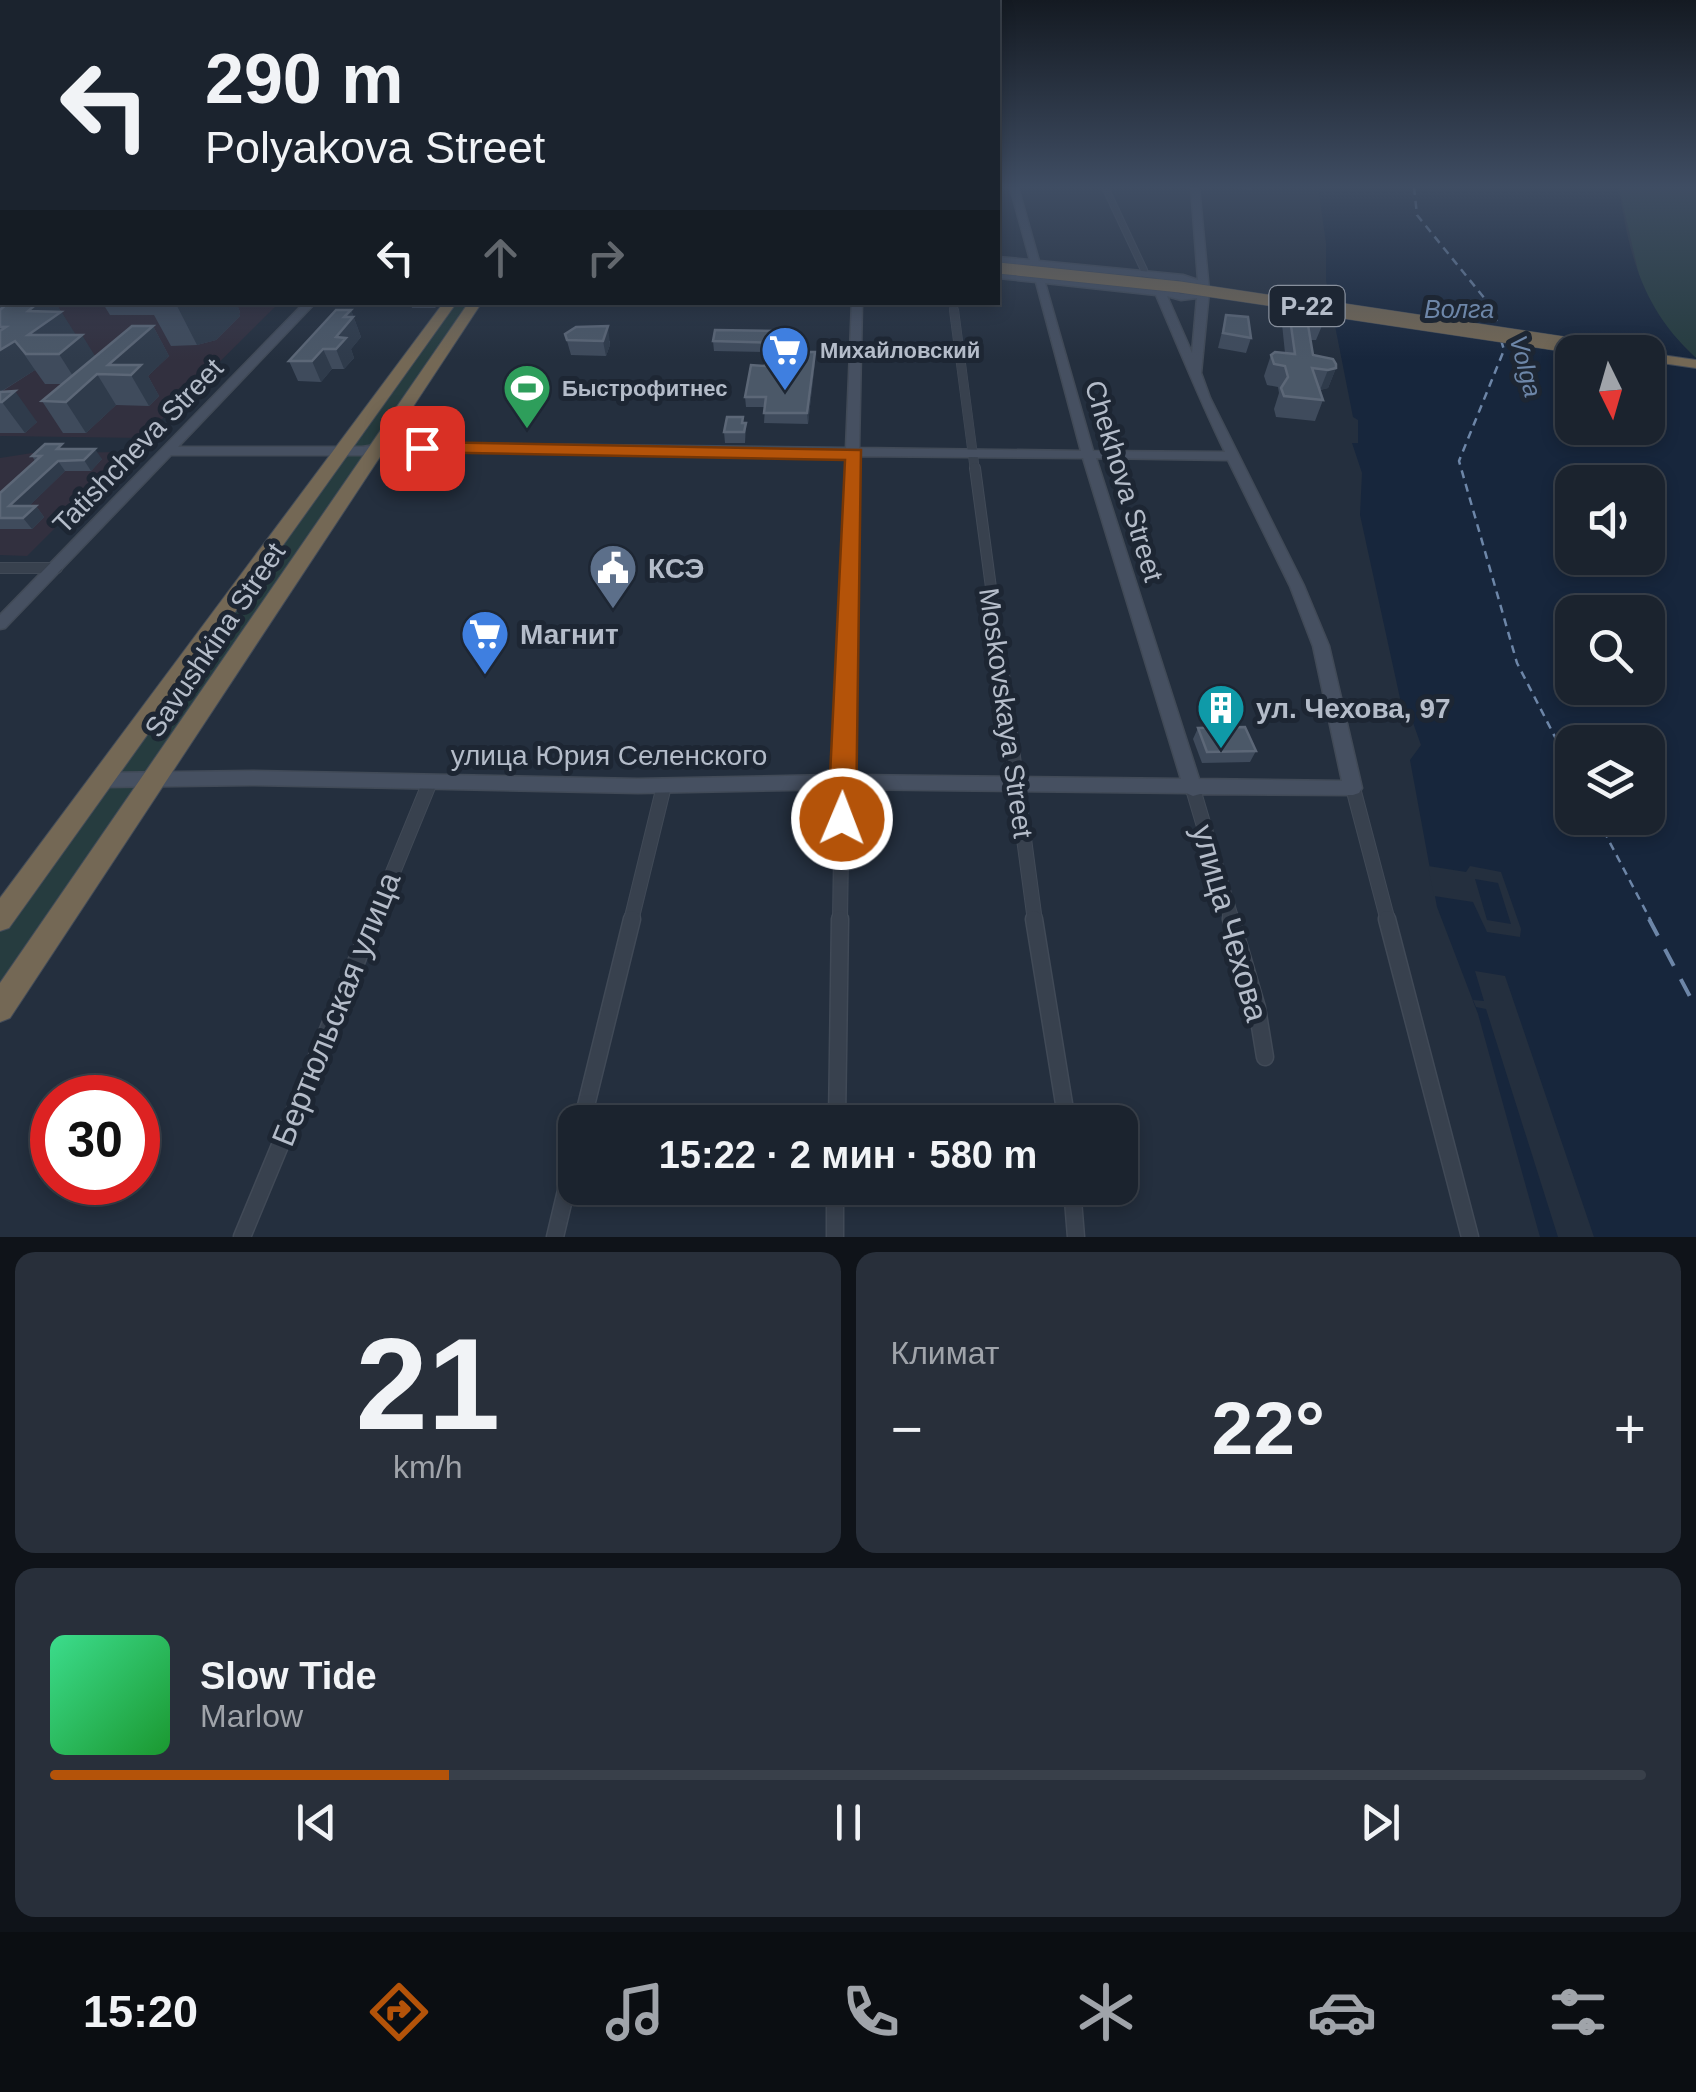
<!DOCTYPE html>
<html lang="ru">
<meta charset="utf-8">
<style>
:root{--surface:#1b232e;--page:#282f3a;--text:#f1f3f6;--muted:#a0a4aa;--line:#39404a;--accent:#b45309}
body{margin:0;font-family:Arial,sans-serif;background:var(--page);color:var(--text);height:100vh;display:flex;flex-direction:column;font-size:38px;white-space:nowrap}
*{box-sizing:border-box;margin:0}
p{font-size:32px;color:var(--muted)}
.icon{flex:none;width:55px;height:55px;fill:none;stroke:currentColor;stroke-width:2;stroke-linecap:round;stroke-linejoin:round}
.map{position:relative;height:1237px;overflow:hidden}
.sheet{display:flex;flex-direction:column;gap:15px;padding:15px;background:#0f1319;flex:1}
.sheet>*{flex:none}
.top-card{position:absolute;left:0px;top:0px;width:1000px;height:305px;box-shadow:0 5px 15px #0003,0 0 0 2px var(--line);background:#1b232e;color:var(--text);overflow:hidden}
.needle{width:65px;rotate:175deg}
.tools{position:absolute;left:1555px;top:335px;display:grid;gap:20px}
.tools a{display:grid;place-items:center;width:110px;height:110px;border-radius:20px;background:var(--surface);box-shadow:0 5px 15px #0003,0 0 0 2px var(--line);font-size:50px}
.speed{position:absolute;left:30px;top:1075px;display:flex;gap:20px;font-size:50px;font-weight:700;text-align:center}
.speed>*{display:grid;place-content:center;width:130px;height:130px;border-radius:50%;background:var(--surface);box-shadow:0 5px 15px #0003,0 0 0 2px var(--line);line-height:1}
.speed .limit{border:15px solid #d22;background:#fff;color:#111}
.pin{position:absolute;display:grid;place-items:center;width:85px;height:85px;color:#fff;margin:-42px;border-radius:20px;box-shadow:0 5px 15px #0006}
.me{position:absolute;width:110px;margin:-55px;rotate:1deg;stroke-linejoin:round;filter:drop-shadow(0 0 8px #0008)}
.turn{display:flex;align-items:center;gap:35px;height:210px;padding:0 40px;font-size:45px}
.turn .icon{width:130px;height:130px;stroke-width:2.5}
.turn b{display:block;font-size:70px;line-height:85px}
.lanes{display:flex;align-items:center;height:95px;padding:0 40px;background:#0003;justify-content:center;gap:50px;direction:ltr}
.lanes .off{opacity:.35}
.big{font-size:75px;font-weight:700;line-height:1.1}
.sheet .tile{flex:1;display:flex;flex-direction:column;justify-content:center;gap:15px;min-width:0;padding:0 35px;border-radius:20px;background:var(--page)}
.sheet .dial{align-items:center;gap:0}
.dial b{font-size:130px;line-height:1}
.song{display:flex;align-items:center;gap:30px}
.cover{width:120px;height:120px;border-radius:15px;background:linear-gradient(135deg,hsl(150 70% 55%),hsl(130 70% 35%))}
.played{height:10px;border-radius:5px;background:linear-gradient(90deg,var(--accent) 25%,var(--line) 25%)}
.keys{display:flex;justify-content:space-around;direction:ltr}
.heat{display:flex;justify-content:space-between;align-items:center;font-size:55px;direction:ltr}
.sheet .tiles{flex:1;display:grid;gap:15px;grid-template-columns:1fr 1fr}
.tile:last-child{grid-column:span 2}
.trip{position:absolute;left:558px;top:1105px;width:580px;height:100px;border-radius:20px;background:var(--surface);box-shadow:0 5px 15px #0003,0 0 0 2px var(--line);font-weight:700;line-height:100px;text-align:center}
.menu{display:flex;height:160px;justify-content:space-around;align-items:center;background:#0b0e12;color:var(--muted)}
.menu .icon{width:70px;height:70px}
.menu .selected{color:var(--accent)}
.menu b{font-size:45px;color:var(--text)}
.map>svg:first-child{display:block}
.medical{fill:#32303f}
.green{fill:#263c3f}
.water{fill:#17263c;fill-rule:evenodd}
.pier{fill:#242f3e;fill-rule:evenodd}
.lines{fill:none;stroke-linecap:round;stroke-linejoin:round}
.ferry-far1{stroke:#6d86a8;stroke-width:2.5;stroke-dasharray:8 6;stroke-linecap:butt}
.ferry{stroke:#6d86a8;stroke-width:4;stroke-dasharray:19 15;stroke-linecap:butt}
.street-far4-casing{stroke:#414a57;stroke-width:8}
.street-far3-casing{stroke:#414a57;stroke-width:10}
.street-far2-casing{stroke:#414a57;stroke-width:12}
.street-far1-casing{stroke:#414a57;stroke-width:16}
.street-casing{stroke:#414a57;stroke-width:19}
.secondary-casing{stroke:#414a57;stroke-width:3}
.primary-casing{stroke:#414a57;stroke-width:2}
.highway-casing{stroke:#434c59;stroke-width:2}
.street-far4{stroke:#38414e;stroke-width:6}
.street-far3{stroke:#38414e;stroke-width:9}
.street-far2{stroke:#38414e;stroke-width:10}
.street-far1{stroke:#38414e;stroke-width:14}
.street{stroke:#38414e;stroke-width:16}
.secondary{fill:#465061;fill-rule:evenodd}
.primary{fill:#56606e;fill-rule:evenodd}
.highway{fill:#746855;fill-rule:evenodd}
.highway-bridge-far1-casing{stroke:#434c59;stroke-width:12;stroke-linecap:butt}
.highway-bridge-casing{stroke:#434c59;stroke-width:16;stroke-linecap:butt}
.highway-bridge-far1{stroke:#746855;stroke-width:11}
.highway-bridge{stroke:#746855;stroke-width:15}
.wall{fill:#3f4b5c}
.shaded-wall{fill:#2f3b4b}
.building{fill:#4b5868;stroke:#5c6777;stroke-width:2.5}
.route{fill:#b45309;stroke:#753606;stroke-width:2.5}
.labels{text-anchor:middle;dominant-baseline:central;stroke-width:10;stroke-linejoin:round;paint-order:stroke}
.far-poi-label{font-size:22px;font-weight:bold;fill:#b4bcc9;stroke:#1d2633;text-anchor:start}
.shield{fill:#1d2633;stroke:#878f9c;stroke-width:2.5}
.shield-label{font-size:25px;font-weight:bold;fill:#b4bcc9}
.far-water-label{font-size:25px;font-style:italic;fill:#6d86a8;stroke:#1d2633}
.street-label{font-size:28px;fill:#b4bcc9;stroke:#1d2633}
.poi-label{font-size:28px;font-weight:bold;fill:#b4bcc9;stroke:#1d2633;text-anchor:start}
.near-street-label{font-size:32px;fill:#b4bcc9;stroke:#1d2633}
</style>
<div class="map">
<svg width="1696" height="1237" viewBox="0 0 1696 1237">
<rect width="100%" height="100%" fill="#242f3e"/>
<path class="medical" d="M0,259l2,43 277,1 -136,135 -143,-2z
M131,452l-104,104 -27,-1v-97l32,-5z"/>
<path class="green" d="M1609,187h87v171l-27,-27 -20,-27 -8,-20 -20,-88z
M451,303h25l-476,705v-89z"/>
<path class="water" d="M1318,187h301c10,70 24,122 77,171v879h-156l-62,-223 -41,-107 -27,-147 11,-15 -9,-25 -9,-8 -43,-197 2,-42 -10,-30h6v-23l-5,-3 -27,-137v-37zM1572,352h76v76h-76zM1572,482h76v76h-76zM1572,612h76v76h-76zM1572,742h76v76h-76z"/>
<path class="pier" d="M1428,866l38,6 4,-6 31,6 20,57 -1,8 -33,-5 -14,-30 -39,-6zM1475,879l23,4 13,41 -24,-4z
M1475,971l30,5 89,261h-36l-72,-228 -10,-2 -3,-7 11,1z"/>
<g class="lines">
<path class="ferry-far1" d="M1414,187l3,28 77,95 4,17
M1501,340l3,10 -45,111 58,202 55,107
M1597,818l54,103"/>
<path class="ferry" d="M1649,919l47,89"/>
<g class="street-far4-casing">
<path id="street-far4" d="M1105,187l39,83 1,16
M953,302l1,11"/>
</g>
<g class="street-far3-casing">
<path id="street-far3" d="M954,310l21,161"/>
</g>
<g class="street-far2-casing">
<path id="street-far2" d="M975,468l27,202
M0,568h57"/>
</g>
<g class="street-far1-casing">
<path id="street-far1" d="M1001,667l34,254
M1353,788l35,133
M1193,789l39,132
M373,921l57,-139
M631,921l33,-135
M840,921l2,-139"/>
</g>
<g class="street-casing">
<path id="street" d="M1034,919l33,203
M1231,919l26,89 8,49
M1387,919l83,318
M582,1122l50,-203
M837,1122l3,-203
M835,1188v49
M1072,1188l4,49
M242,1237l132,-318
M555,1237l20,-84"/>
</g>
<g class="secondary-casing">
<path id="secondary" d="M1010,187h8l21,74 144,14 15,5 -7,-93h8l10,104 -8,82 9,25 94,188 25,60 33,142 -3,5 -6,2 -153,-1 -7,2 -7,-3 -344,-4 -204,4 -386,-8 -148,2 -6,-2 -3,-5 3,-5 6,-2 148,-2 386,8 195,-4 13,-319 -458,-5 -26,4h-191l-166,173 -5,1v-14l305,-313h11l-138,145h184l26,-4 458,5 6,-146h10l-3,146 222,3 -45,-169 -38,-4v-6l36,4 -3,-10 -33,-3v-6l32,3zM1041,267l115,11 -4,8 2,3 -110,-12zM1177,280l13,3 8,8 -17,3 -19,-9 2,-3zM1045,283l111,12c23,53 44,106 69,157l-132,-1zM1167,296l14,4 16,-2 -5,55zM858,456l225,2 98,321 -330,-4zM1096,458l132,2 62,126 23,60 29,135 -143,-2z"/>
</g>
<g class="primary-casing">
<path id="primary" d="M0,241h2v6h-2z"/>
</g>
<g class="highway-casing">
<path id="highway" d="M444,302h13l-448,626 -9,3v-33z
M469,302h13l-472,716 -10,4v-39z
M1648,353l48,7v8l-48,-7z"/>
</g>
<use href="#street-far4" class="street-far4"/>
<use href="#street-far3" class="street-far3"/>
<use href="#street-far2" class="street-far2"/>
<use href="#street-far1" class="street-far1"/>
<use href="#street" class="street"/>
<use href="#secondary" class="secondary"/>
<use href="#primary" class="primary"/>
<use href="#highway" class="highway"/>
<g class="highway-bridge-far1-casing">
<path id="highway-bridge-far1" d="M998,268l182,19 174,26"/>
</g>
<g class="highway-bridge-casing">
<path id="highway-bridge" d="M1337,310l279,42"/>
</g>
<use href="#highway-bridge-far1" class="highway-bridge-far1"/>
<use href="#highway-bridge" class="highway-bridge"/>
</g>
<path class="wall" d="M1237,187h15l-1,3 -15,-2z
M0,291l2,11h53l20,33 20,21 58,-30 16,30 -21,20 11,20 -10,10 -33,-1 -30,28h-23l-21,-32 21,-17h-18l-10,-14 -34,22 36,30 -12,11h-25z
M102,302h134l4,10 -1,2 1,2 -24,24 -19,5 -26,1 -17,-31h-44z
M410,302h32l-7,6h-23z
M1288,304l36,17 -8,19h-5l2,15 23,13 -8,20 -8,2 3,10 -8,21 -39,-4 -2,-8 5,-16 -1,-6 -11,-2 -3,-9 7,-21 14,-2 -3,-29z
M351,310l10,27 -10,12 3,9 -10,11h-12l-11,13 -23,-1 -9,-20z
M1226,315l25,23 -5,15 -28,-5z
M777,331l-1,21 39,10 -7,62 -44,-1 1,-16h-19l-1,-10 20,-31 3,-14 -54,-1 -1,-10z
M565,334l45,7v4l-4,11 -35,-1z
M743,417v6h3l-1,20h-20l-1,-11z
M65,449l37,10 -11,12h-26l-36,35h7l8,11 -12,12h-32v-36l35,-32 -3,-5z
M1198,728l58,23 -6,11 -48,1 -9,-24z"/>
<path class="shaded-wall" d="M0,187h2v14l-2,2z
M39,302h16l23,36 4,-3 18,29 -22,20 -19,-30 -31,-19v-24z
M175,302h61l4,10 -1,2 1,2 -24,24 -19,5z
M351,310l10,27 -10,12 3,9 -10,11 -8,-20v-12l8,-20z
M153,326l16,30 -21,20 11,20 -10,10 -18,-31 -23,-10z
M608,326l2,19 -4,11 -3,-15z
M15,341l20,29 -35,22v-42z
M323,349l9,20 -11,13 -9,-21z
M815,352v10l-7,62 -1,-11z
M1336,368l-8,20 -8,2 8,-20z
M97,374l19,31 -30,28 -20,-31z
M15,391l22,31 -12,11 -23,-31z
M95,449l7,10 -11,12 -7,-11z
M58,461l7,10 -47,46 -9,-11z
M36,506l8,11 -12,12 -9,-11z"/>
<path class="building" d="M9,302h30l-11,9 33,1 -33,23h54l-23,19h-33l-11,-13 -15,9v-19l6,-4h-6v-17z
M1288,304l33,4 3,13 -17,-2 6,36 20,4 3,5v4l-8,2 -16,-2 11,32 -39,-4 -3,-8 7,-11 -3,-11 -11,-2 -3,-9 4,-3 20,2z
M336,310h15l-7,7h9l-17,20 10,1 -10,11h-13l-11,12h-23z
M1226,315l22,2 3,21 -28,-5z
M132,326h21l-45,39h33l-10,10 -34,-1 -31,28 -24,-1z
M608,326l-5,15 -36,-1 -2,-6 11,-7z
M715,330l62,1 -1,12 -63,-2z
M768,352h47l-8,61h-43l2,-16h-21l6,-32 14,1z
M15,391l-13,11h-2v-10z
M727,417h16l-1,6h4l-2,9h-20z
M45,444h17l-5,5h38l-11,11 -26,1 -49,45h27l-13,12h-23v-25l41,-37h-9z
M1245,727l11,24 -49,1 -9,-24z"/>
<linearGradient id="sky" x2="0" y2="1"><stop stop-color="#141a22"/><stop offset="0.52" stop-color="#3f4d63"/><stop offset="1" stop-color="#3f4d63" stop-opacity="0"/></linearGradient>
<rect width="1696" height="360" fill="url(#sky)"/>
<path class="route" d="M422,442l439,8 -5,369 -4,8 -10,4 -10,-4 -4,-8 17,-359 -430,-8v-8z"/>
<defs>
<g id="supermarket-pin" transform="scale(2.5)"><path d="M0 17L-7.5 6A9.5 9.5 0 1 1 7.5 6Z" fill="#3f7fe0" stroke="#1d2633"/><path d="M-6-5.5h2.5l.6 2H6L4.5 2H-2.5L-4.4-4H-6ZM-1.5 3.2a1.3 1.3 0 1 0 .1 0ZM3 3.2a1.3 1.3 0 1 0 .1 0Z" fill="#fff"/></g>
<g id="stadium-pin" transform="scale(2.5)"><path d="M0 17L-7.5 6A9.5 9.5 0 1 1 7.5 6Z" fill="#2e9e5b" stroke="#1d2633"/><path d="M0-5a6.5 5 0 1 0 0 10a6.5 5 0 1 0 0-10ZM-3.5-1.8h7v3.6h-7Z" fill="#fff"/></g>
<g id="civic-pin" transform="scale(2.5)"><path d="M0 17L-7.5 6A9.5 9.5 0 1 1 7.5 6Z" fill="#5c6f8a" stroke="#1d2633"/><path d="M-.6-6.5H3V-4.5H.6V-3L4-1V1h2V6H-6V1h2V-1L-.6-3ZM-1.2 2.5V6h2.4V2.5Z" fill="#fff"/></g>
<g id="building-pin" transform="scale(2.5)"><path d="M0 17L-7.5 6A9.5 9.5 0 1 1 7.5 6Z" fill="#0f9aa8" stroke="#1d2633"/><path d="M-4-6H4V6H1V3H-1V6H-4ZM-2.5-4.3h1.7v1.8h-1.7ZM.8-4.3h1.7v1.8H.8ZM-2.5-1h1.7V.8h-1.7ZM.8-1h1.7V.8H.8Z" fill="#fff"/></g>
</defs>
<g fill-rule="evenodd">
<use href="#supermarket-pin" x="785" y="350"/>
<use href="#stadium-pin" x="527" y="388"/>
<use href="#civic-pin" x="613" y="568"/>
<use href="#supermarket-pin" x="485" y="634"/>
<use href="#building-pin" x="1221" y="708"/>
</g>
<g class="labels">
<g class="far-poi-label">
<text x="820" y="350">Михайловский</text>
<text x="562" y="388">Быстрофитнес</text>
</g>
<rect class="shield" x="1269.5" y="286" width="75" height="40" rx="8"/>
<g class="shield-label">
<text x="1307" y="306">Р-22</text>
</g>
<g class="far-water-label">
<text x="1459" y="309">Волга</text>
<text transform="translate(1526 366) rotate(75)">Volga</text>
</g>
<g class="street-label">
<text transform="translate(138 446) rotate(-46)">Tatishcheva Street</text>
<text transform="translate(1124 481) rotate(73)">Chekhova Street</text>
<text transform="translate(215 640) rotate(-56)">Savushkina Street</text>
<text transform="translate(1006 713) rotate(82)">Moskovskaya Street</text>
<text x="609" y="755">улица Юрия Селенского</text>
</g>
<g class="poi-label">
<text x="648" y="568">КСЭ</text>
<text x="520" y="634">Магнит</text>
<text x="1256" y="708">ул. Чехова, 97</text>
</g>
<g class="near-street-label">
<text transform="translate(1230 923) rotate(74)">улица Чехова</text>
<text transform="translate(336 1009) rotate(-68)">Бертюльская улица</text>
</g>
</g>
</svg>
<div class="tools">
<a><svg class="needle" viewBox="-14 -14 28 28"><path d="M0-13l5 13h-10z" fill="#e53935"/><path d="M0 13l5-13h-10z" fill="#a0a4aa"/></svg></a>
<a><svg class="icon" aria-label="sound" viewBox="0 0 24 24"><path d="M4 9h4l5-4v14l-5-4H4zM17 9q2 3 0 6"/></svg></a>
<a><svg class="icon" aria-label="search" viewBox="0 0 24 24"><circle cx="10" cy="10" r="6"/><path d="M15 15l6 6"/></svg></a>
<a><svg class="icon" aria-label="layers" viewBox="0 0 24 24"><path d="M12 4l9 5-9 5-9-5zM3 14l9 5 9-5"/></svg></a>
</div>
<div class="speed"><div class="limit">30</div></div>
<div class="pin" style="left:422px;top:448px;background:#d93025"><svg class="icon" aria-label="arrive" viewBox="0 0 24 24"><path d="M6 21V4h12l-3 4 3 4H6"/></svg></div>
<svg class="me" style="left:842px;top:819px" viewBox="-20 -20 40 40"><circle r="17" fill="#b45309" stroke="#fff" stroke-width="3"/><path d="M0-11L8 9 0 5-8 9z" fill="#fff"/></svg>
<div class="trip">15:22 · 2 мин · 580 m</div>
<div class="top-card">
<div class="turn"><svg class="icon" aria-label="left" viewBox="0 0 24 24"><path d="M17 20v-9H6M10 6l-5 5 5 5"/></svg><div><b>290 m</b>Polyakova Street</div></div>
<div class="lanes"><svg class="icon" aria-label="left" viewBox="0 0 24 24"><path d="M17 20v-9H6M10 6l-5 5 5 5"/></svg><svg class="icon off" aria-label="ahead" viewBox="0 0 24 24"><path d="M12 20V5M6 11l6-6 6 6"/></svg><svg class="icon off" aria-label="right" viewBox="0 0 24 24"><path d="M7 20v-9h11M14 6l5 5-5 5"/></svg></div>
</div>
</div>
<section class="sheet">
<div class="tiles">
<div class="tile dial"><b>21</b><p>km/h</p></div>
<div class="tile"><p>Климат</p>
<div class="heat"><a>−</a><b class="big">22°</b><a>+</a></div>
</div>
<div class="tile">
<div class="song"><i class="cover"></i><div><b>Slow Tide</b><p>Marlow</p></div></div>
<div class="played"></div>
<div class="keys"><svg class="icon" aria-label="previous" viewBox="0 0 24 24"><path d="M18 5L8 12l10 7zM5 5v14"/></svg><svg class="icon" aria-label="pause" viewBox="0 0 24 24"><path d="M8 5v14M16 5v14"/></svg><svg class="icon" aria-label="next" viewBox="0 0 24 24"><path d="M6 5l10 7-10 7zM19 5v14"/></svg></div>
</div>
</div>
</section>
<nav class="menu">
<b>15:20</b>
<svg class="icon selected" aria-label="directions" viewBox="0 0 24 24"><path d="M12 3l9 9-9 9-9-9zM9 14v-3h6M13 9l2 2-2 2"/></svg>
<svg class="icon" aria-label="music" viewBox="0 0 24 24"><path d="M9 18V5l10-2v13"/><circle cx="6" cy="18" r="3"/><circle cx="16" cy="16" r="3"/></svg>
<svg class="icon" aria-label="phone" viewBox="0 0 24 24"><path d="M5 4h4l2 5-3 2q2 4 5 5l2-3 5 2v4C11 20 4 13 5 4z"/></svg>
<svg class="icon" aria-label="climate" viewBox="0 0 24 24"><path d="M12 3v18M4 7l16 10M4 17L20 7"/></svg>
<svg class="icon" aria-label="car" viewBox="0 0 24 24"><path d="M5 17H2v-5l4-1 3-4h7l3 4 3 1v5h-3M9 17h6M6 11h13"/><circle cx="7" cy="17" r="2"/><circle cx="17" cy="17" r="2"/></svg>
<svg class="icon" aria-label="filters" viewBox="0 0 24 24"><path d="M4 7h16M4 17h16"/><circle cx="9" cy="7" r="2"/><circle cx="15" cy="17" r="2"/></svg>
</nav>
